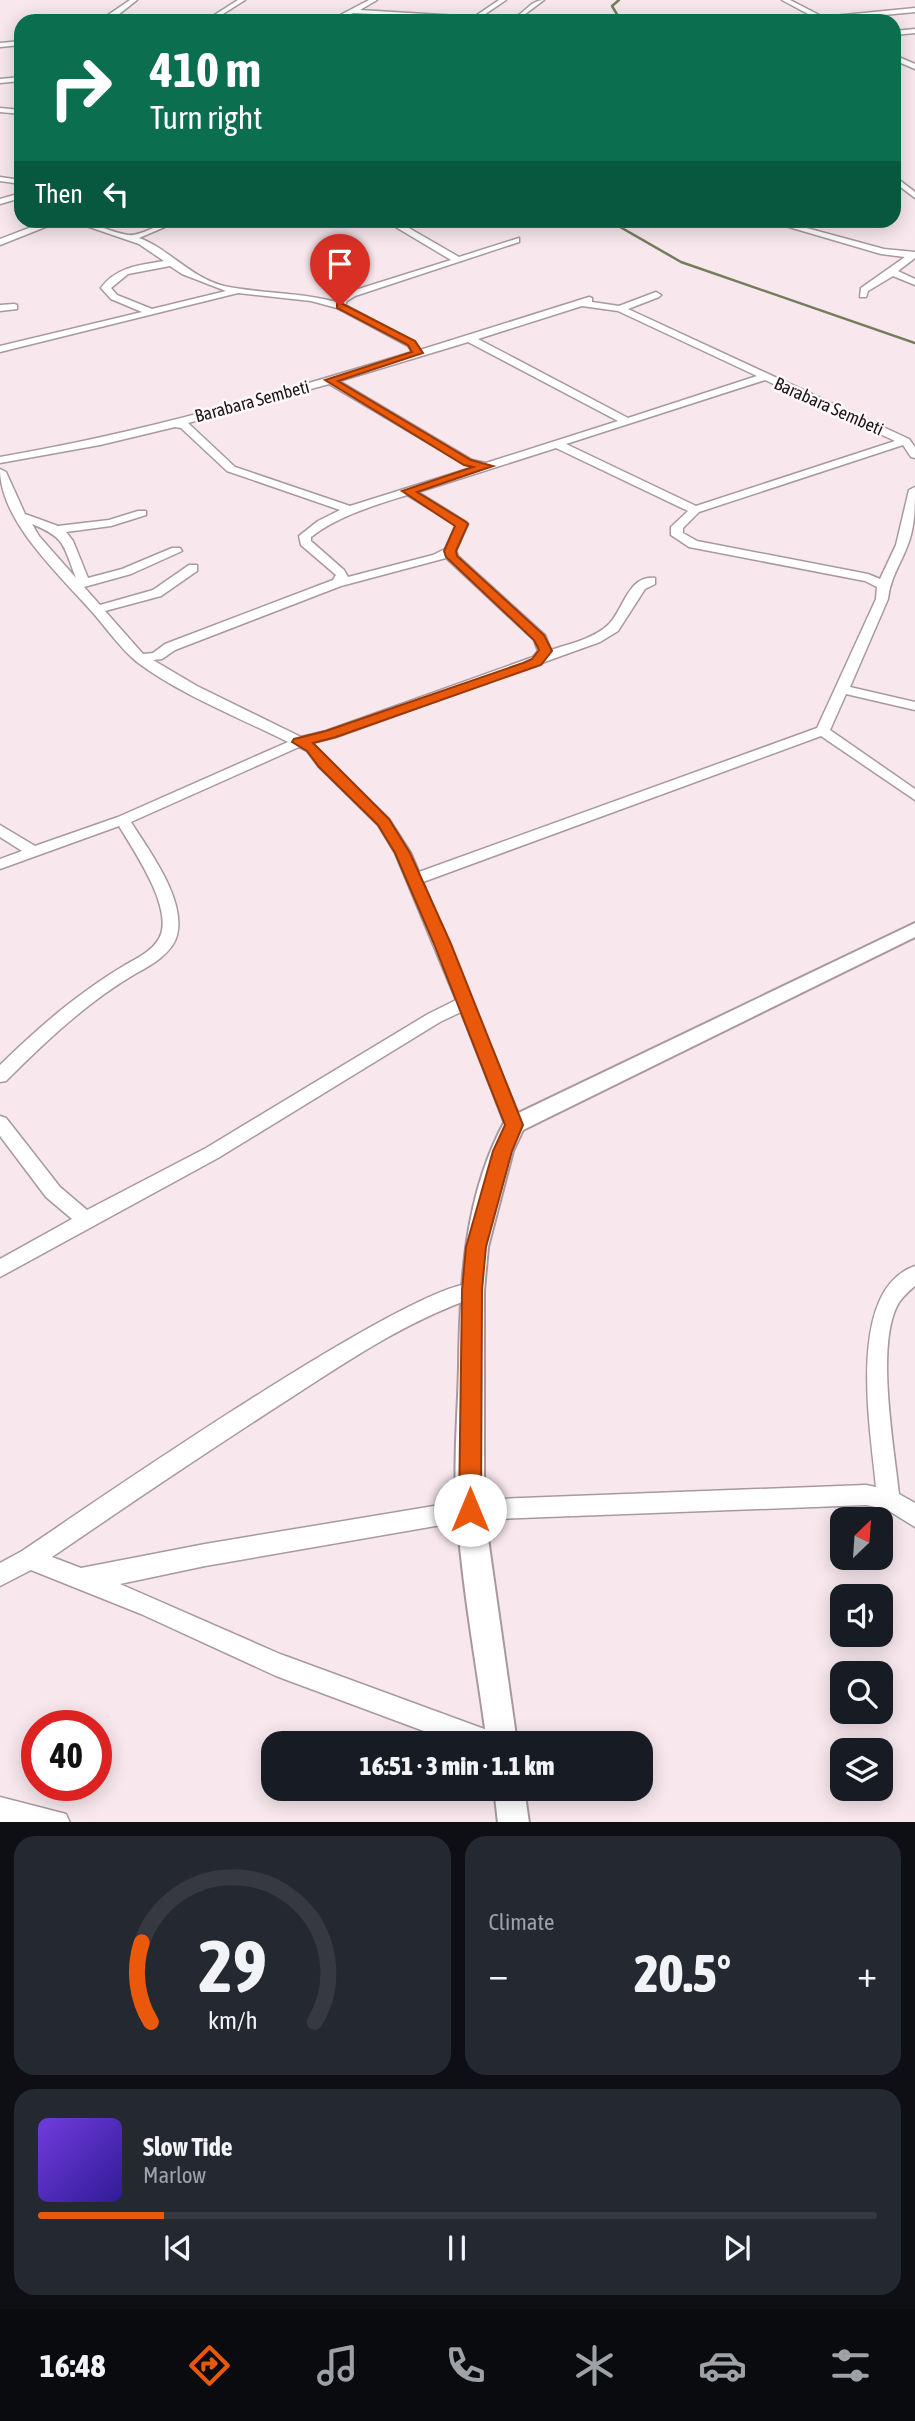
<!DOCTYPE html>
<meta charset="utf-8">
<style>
:root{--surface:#171b24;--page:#242831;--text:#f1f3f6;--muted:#9ea1a6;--line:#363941;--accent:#ea580c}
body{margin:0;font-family:"Asap Condensed",sans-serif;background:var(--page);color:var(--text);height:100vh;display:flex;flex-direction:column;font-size:26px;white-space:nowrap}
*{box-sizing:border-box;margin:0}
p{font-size:23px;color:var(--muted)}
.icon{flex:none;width:38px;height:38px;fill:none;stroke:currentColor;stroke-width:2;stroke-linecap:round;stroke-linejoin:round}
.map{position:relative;height:1822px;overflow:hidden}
.sheet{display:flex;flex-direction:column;gap:14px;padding:14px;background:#0d0f14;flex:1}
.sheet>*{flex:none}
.top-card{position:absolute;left:14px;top:14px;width:887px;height:214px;border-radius:21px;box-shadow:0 4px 18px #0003;background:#0b6e4f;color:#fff;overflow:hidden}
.needle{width:46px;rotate:25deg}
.buttons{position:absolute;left:830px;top:1507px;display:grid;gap:14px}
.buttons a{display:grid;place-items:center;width:63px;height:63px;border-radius:14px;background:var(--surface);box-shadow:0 4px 18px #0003;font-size:35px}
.speed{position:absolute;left:21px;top:1710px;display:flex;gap:14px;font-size:35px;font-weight:700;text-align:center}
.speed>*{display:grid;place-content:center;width:91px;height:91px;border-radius:50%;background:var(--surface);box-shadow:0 4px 18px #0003;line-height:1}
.speed .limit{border:10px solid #d22;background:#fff;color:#111}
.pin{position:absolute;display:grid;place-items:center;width:60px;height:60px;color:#fff;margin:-72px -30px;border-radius:50% 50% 50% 0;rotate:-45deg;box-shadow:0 0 7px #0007}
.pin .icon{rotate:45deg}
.me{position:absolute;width:77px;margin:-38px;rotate:0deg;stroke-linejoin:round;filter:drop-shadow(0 0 5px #0008)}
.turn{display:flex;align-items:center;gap:24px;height:147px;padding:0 21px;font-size:32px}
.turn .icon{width:91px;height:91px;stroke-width:2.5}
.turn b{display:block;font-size:49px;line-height:60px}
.then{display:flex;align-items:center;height:66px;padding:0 21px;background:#0003;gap:14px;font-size:26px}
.big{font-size:52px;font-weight:800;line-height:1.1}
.sheet .tile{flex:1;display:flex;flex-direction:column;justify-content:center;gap:10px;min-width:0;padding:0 24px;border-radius:21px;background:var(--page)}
.sheet .dial{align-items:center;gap:0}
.dial svg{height:182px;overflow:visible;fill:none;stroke:var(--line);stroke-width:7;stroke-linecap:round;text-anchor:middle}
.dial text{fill:var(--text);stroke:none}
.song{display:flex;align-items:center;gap:21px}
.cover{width:84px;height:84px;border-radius:10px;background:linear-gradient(135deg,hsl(260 70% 55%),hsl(250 70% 35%))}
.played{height:7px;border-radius:4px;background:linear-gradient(90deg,var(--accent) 15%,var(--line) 15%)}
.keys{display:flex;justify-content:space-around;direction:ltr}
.heat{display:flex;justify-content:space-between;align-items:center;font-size:38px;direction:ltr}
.sheet .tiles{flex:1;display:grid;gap:14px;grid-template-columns:1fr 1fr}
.tile:last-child{grid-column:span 2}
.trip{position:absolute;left:261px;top:1731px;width:392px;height:70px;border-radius:21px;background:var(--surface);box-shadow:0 4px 18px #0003;font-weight:800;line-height:70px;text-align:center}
.tab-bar{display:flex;height:112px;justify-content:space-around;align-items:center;background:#090b0e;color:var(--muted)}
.tab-bar .icon{width:49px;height:49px}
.tab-bar .selected{color:var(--accent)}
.tab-bar b{font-size:32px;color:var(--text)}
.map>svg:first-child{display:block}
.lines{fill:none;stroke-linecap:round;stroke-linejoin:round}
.stream{stroke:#727e58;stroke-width:2.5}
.minor-casing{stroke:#a8999e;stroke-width:3}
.tertiary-casing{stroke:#a8999e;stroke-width:4}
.minor{fill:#fff;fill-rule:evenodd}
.tertiary{fill:#fff;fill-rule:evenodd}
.route{fill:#ea580c;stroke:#983908;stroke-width:2}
.labels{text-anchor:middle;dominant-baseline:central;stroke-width:5;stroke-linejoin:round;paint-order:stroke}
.far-street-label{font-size:18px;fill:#1b1618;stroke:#fff8fa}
</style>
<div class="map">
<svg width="915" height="1823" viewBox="0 0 915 1823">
<rect width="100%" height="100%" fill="#f8e8ee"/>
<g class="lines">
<path class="stream" d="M619,0l-7,6 9,15
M608,220l73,42 234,81"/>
<g class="minor-casing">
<path id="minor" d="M130,0h7l-19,15 19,2 3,4 -26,-3 -11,3 5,-6z
M238,0h7l-33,21h-7z
M369,0h8l-17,10 114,7 25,-17h7l-25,17c10,1 25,5 34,0 11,-5 16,-17 29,-17l-28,21 -163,-8 -16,8h-8z
M782,0h8l33,17 92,-9v4l-94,9z
M915,29v4l-21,2v-4z
M21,41v4l-21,2v-4z
M894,55l21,9v5l-21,-9z
M21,77v4l-21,2v-4z
M0,108l21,2v4l-21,-2z
M894,176l21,16v6l-21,-16z
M0,177l21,3v4l-21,-3z
M21,193v5l-21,6v-5z
M50,220h13l-63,25v-6z
M69,220c22,0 39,12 59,15 14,2 35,-15 53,-15l-42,18c29,10 52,40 85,48 38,8 76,6 113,16l3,-5 9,-5 102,-32 -67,-40h11l64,37 60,-19v4l-164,54 -8,5 -2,4 70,37 5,8 169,-53 3,1v4l27,4 37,-14 5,3 -2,2 -31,12 281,130 6,8v11l-4,-1 -8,-12 -204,67 -16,16v5l14,8 171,33 12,5 16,-34 13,-55 6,-3c0,20 0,41 -8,60 -7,18 -17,32 -19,52l-38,88 65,15v8l-69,-16 -16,36 85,59v11l-94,-64 -398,146 100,243 -3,5 -6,2 -6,-2 -3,-5 -44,-113 -21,10 -222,136 -218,119v-18l72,-40 -26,-22 -46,-61v-20l6,2 54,69 27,23 119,-62 222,-134 28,-14 -61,-147 -17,-28 -59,-58 -12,-16 -8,-4 -168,75c18,29 55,77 46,113 -4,18 -27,31 -42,39 -49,29 -89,67 -129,107l-6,1v-17c39,-38 78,-72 125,-100 13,-7 31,-16 36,-31 10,-29 -27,-83 -42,-108l-119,43v-10l22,-8 -22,-14v-12l35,21 83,-29 170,-75c-50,-25 -107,-47 -151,-80 -16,-13 -30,-33 -43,-48 -33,-38 -94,-92 -94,-145l6,3 19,42 33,12 51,-6 29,-9h8v4l-35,11 -45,6 7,9 15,37 34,-9 50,-21h8l2,3 -51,23 -47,13 16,18 53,-15 36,-25h8v6l-36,25 -56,15 38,43 10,-1 12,-9 168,-64 3,-5 -35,-30 -2,-9 19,-15 22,-11 -113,-39 -46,-43 -6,-1 -75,18 -100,18v-6c141,-24 275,-63 412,-105l-4,-6 -71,-38 -26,-7 -73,-8 -238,59v-6l142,-34 -31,-13 -10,-11c15,-21 39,-23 63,-27l-25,-17zM170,266l12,8 44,17 -74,18 -35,-14 -6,-7 17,-14zM582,306l36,5 139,65 -129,42 -150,-79zM468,342l150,79 -132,42 -14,-3 -133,-79zM765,380l130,61 -199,65 -130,-62zM329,384l135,80 10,3 -124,39 -115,-39 -47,-44zM556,448l132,63 -17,16v8l18,12 176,34 12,6 -1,12 -59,129 -398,144 -8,-19 -22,-34 -77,-76 24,-6 264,-95 18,-11 27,-42 10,-5v-6c-27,-4 -32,34 -48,48 -15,13 -38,18 -56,24l-6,-15 -87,-79 -2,-5 12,-27 -2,-2 -48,-30zM407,495l49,30 -11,24 -12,6 -85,22 -4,-7 -33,-29v-4c29,-22 62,-31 96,-42zM32,524c34,14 31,21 44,54l-37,-42zM446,558l88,82 4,11 -5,6 -207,74 -25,6 -104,-51 -44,-26 9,-1 13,-9 166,-64z
M765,220h12l107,29 31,3v6l-17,13 17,8v6l-22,-9 -25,15 -2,6h-6l1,-9 44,-31 -24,-3z
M14,304l3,1v4l-17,2v-6z
M915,1266v20c-6,5 -14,12 -18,20 -21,42 -3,140 2,188l16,9v24l-29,-18 -20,-4 -396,15 -265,46 -85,18 160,70 218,80 3,9h-45l-180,-67 -135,-62 -110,-44 -31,16v-23l22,-12c60,-40 409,-283 457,-267l3,6 -3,6c-69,23 -127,62 -187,101 -81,52 -161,106 -240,160l29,11 124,-24 265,-44 396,-15 10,2c-5,-56 -31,-197 39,-221z
M0,1797l66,17 4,9h-70z"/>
</g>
<g class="tertiary-casing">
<path id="tertiary" d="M915,923v14l-392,193 -10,21 -25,96 -4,43v220l33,233h-30c-10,-76 -25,-155 -30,-232 -4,-47 1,-96 2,-144 1,-84 5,-172 47,-248z
M494,1788h30l5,35h-31z"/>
</g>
<use href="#minor" class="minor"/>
<use href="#tertiary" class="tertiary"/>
</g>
<path class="route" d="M337,304h6l72,37 8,12 -85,28 133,79 22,6 -76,26 49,30 2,2 -12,27 1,5 87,79 8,16 -11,14 -9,3 -196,69 -23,6 76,76 21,34 41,91 72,181 -11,26 -26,96 -4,43 -1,220 -3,7 -8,3 -8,-3 -3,-7 3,-220 4,-43 27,-96 12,-26 -71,-181 -39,-91 -17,-28 -59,-58 -12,-16 -15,-9 2,-3 32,-8 197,-68 9,-4 7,-9 -5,-10 -88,-83 -2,-6 11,-25 -53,-35 71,-24 -9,-2 -139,-85 87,-28 -4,-7 -71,-37z"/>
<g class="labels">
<g class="far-street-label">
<text transform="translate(252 401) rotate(-15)">Barabara Sembeti</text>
<text transform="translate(829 406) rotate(24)">Barabara Sembeti</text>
</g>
</g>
</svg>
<div class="buttons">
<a><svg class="needle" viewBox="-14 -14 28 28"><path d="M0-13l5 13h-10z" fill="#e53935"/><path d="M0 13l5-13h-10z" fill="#9ea1a6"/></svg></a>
<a><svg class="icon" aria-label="sound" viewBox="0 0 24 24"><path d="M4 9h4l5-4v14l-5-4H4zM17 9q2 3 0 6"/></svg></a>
<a><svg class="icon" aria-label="search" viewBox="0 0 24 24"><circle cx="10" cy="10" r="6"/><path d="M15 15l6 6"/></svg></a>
<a><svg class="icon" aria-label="layers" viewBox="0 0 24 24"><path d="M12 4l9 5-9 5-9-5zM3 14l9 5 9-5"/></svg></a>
</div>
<div class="speed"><div class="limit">40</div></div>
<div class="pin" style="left:340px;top:306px;background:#d93025"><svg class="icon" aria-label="arrive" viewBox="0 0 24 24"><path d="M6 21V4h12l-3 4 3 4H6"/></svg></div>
<svg class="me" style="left:470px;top:1510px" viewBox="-20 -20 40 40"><circle r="19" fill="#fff"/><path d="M0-13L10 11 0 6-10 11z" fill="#ea580c"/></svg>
<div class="trip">16:51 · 3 min · 1.1 km</div>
<div class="top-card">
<div class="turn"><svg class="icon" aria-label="right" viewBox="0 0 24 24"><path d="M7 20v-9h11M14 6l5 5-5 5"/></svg><div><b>410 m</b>Turn right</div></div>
<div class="then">Then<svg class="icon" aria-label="left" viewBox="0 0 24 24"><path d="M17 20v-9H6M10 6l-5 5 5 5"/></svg></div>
</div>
</div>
<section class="sheet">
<div class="tiles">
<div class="tile dial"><svg viewBox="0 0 100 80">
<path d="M14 69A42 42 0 1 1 86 69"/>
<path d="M14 69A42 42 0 0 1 10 34" stroke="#ea580c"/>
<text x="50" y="56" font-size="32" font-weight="700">29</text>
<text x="50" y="72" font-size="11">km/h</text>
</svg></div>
<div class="tile"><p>Climate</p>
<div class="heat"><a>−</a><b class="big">20.5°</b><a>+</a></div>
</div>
<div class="tile">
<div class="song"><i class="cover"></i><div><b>Slow Tide</b><p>Marlow</p></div></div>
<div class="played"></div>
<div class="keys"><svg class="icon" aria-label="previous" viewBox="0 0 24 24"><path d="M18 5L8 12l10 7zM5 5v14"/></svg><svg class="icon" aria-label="pause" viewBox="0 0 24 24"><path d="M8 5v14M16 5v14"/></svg><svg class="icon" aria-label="next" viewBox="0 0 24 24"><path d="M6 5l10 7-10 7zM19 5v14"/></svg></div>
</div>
</div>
</section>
<nav class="tab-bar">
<b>16:48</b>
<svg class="icon selected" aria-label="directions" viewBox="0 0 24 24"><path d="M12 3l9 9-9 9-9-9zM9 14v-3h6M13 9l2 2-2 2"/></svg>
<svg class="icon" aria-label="music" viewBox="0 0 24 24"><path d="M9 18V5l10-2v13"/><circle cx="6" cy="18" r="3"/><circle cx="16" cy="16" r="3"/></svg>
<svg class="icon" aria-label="phone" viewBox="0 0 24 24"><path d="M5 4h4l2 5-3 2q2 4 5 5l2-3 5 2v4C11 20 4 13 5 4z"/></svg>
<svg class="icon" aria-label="climate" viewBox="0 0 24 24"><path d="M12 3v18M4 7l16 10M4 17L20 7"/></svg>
<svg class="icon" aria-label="car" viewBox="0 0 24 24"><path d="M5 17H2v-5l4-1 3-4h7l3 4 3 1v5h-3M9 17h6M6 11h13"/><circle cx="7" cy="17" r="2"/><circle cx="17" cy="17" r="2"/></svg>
<svg class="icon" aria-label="filters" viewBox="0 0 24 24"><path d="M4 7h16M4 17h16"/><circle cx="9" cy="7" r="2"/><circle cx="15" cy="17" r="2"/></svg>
</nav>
